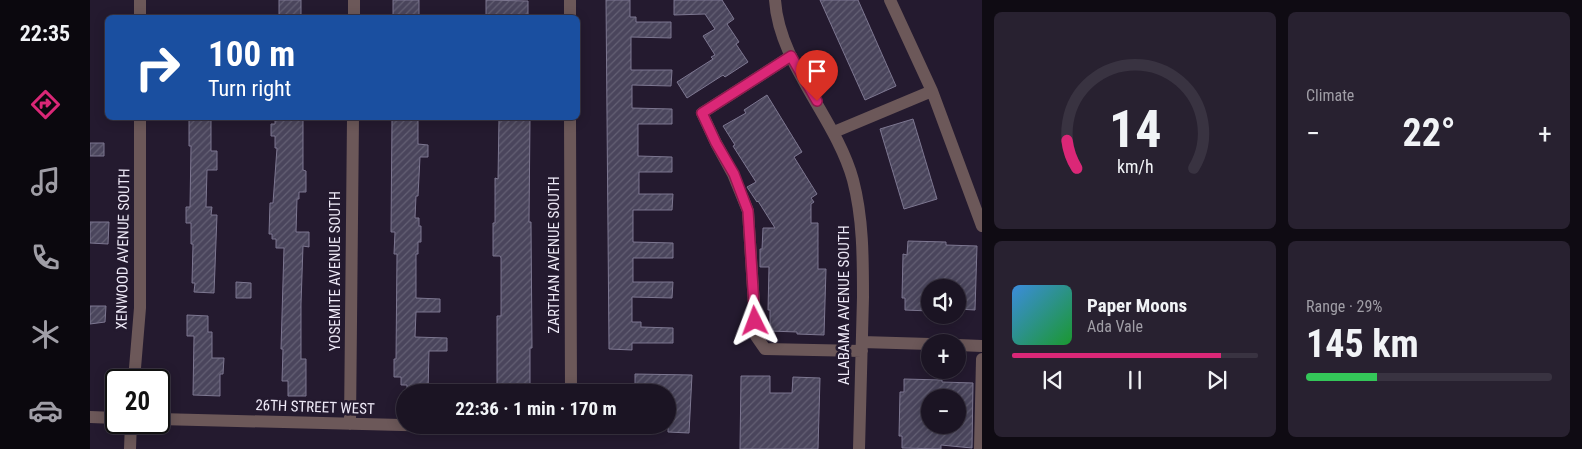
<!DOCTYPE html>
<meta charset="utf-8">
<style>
:root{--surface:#1b1423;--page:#282130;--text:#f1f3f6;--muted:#a09ea6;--line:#393341;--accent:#db2777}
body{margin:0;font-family:"Roboto Condensed",sans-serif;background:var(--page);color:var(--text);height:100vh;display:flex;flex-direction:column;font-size:19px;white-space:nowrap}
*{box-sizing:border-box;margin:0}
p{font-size:16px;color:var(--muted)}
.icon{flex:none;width:28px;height:28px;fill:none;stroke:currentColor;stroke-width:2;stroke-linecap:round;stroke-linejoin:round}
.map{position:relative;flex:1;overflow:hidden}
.drawer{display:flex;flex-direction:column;gap:12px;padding:12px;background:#0f0b13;width:600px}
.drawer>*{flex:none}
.banner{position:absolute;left:15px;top:15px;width:475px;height:105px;border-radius:8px;box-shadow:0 2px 12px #0003,0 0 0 1px var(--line);background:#1a4fa0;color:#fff;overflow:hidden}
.buttons{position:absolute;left:831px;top:279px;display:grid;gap:10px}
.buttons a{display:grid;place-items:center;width:45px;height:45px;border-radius:50%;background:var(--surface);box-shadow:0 2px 12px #0003,0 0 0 1px var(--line);font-size:25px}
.speed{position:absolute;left:15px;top:369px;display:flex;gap:10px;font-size:25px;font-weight:700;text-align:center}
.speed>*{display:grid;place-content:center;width:65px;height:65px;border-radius:50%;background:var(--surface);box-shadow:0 2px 12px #0003,0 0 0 1px var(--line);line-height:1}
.speed .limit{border:2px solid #111;border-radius:8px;background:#fff;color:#111}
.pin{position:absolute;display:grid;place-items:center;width:42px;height:42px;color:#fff;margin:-51px -21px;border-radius:50% 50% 50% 0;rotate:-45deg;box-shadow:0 0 5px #0007}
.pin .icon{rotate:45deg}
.me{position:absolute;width:55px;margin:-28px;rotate:357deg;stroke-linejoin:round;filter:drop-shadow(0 0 4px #0008)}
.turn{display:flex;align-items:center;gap:18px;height:105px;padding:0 20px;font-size:22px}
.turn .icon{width:65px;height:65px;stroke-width:2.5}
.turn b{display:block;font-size:35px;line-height:42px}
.big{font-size:38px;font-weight:700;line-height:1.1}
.drawer .card{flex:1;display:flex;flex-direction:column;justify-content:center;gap:8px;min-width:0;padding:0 18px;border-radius:8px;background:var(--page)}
.drawer .dial{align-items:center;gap:0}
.dial svg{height:130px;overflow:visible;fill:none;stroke:var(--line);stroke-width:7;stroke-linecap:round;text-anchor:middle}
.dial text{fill:var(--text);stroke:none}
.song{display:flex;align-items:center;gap:15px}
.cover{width:60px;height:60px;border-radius:8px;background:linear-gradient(135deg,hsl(210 70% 55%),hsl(130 70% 35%))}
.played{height:5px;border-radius:2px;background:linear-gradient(90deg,var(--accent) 85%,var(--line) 85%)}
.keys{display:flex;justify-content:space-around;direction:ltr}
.heat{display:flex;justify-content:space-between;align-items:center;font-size:28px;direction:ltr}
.charge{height:8px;border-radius:4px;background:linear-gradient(90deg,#34c759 29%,var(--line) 0)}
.drawer .tiles{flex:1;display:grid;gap:12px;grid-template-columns:repeat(2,1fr)}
.trip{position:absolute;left:306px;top:384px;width:280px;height:50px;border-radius:25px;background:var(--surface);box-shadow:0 2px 12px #0003,0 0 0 1px var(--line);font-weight:700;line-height:50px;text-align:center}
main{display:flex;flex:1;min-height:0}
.dock{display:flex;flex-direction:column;width:90px;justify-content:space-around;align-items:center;background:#0b080e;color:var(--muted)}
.dock .icon{width:35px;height:35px}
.dock .current{color:var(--accent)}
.dock b{font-size:22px;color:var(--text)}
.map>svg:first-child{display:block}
.building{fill:url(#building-hatch);stroke:#7d7791;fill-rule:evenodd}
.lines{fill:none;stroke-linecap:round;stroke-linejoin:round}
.minor{stroke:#6c5859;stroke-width:12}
.route-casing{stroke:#8e194d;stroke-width:12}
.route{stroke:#db2777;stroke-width:9}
.labels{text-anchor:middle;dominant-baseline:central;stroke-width:5;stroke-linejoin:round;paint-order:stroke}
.street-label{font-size:15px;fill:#eee9f7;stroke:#241a2f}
</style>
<main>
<nav class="dock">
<b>22:35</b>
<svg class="icon current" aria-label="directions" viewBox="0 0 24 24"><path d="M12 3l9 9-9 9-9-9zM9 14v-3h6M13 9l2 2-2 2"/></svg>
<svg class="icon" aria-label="music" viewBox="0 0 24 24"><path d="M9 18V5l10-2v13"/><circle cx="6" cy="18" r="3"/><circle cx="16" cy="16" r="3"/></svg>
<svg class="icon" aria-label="phone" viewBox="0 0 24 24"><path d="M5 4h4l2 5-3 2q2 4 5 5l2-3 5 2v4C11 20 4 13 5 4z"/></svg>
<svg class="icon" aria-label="climate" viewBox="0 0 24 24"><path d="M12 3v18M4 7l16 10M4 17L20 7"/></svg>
<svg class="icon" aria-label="car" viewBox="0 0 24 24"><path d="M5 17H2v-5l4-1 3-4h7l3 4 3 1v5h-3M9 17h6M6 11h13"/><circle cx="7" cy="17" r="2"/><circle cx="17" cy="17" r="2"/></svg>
</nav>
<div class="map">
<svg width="892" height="449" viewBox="0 0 892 449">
<defs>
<pattern id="building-hatch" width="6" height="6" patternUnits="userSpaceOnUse" patternTransform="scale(1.25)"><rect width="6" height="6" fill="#4a455c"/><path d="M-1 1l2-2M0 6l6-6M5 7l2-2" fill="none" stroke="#646074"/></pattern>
</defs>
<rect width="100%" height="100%" fill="#241a2f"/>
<path class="building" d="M189,0h22v18h-22z
M303,0h26v18h-26z
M396,0l42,1v17h-42z
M516,0h24v17h6v5h35v16l-40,-1v33h41l-1,16 -39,-1v23l40,1v15h-34v32l34,1v15h-33v22h34l-1,16h-39v32l40,1v15h-40v24h40l-1,16 -40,-1v25h9v5l32,1v15h-41v7l-23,-1z
M584,0h48l12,19 -7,5 12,18 -3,2 12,18 -23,15 -2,-2 -36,23 -10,-16 36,-23 -2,-2 4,-2 -12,-19 12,-7 -10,-15 -31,1z
M730,0h38l38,86 -31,14z
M677,95l35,57 -8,5 23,37 -6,4 3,4 -3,2v19h7v46h8l-2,66 -27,-1v-2l-27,-1v-21h-2l1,-43h-9v-18h2l1,-21h12l-17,-27 -1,1 -10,-15 9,-5 -23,-36 2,-1 -12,-19 23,-13 -2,-3z
M99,118h22v33h6v19h-10l-1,37h6l-1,8h6l-3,78 -20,-1 1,-9h-3l1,-39h-2v-21h-5v-16h4l1,-61h-2z
M185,118h28v52l3,1v21h-7v7h-2l-1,33h13v15l-6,-1 -2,58v55h5v37h-18v-15h-6l1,-32h-2l3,-101h-8v-9h-4v-5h-3l1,-31h3l4,-55h-2v-12h-4v-12h4z
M302,118h26v26l10,1v12h-8l-2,39h-2l-1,22h4v8h2v16h-3v12h-2v44l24,1v13h-24l-1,25 32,1v13h-18l-1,41h-21v-7h-6v-8h-7v-18h2l1,-105h-3l1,-22h-4z
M409,118h31l-1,104h2l1,126h-2v44h-33v-76h4v-58l-1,-2h-7v-33h2v-45l3,1z
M823,119l24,80 -33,10 -24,-80z
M0,143h14v13h-14z
M0,222h19l-1,22 -18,-1z
M818,241l38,1v3l31,1 -2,64 -17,-1 1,-21h-29v23l-25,-1v-12h-3l1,-44 4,1z
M146,282l15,1v15h-15z
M0,306h16l-1,16 -15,2z
M97,315l21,1v16h4v26h12l-1,16h-3v22l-27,-1 1,-59h-7z
M545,374l57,1 -3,58 -21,-1v-40h-33z
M651,376h29v17h22l1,-16 27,1 -2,71h-78z
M814,379l38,1v2l31,1 -1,65 -31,-3v4l-39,-1v-12h-3l1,-44h4zM840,398h28v27h-28z"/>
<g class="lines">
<path class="minor" d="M50,0v18
M480,0v18
M685,0c4,64 61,118 78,180 10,38 10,78 10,117 -1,51 -3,101 -4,152
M800,0l42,91 50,135
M264,18v-18
M701,56l-89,57 14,30 17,31 15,37 8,125 9,13 97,2
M480,118l1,274
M744,132l98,-41
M772,342l68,2
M868,345l24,1
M44,380l6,-72v-190
M0,417l26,1
M69,419l402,10 4,-4
M260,424l3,-306
M40,449l1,-27
M890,449l2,-90"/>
</g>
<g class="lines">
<g class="route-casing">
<path id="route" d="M665,321l-7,-110 -14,-37 -18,-31 -14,-30 89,-57 26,45"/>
</g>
<use href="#route" class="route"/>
</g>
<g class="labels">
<g class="street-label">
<text transform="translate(33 249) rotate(-89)">XENWOOD AVENUE SOUTH</text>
<text transform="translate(464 255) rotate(-90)">ZARTHAN AVENUE SOUTH</text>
<text transform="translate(245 271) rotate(-90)">YOSEMITE AVENUE SOUTH</text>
<text transform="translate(754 305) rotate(-90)">ALABAMA AVENUE SOUTH</text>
<text transform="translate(225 407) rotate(2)">26TH STREET WEST</text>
</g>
</g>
</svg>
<div class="buttons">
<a><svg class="icon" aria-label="sound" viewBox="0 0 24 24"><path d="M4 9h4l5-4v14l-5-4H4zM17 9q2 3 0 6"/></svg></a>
<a>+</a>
<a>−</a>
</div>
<div class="speed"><div class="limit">20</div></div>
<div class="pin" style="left:727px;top:101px;background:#d93025"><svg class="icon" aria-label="arrive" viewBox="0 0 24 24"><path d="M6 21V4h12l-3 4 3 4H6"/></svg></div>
<svg class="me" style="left:665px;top:321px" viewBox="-20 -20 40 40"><path d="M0-17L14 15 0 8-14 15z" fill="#db2777" stroke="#fff" stroke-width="4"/></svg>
<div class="trip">22:36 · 1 min · 170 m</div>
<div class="banner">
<div class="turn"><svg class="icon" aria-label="right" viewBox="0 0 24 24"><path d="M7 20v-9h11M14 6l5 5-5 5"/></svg><div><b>100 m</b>Turn right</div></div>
</div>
</div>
<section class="drawer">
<div class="tiles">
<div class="card dial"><svg viewBox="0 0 100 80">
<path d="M14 69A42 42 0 1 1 86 69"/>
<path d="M14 69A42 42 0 0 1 8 52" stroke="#db2777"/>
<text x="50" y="56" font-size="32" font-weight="700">14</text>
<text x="50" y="72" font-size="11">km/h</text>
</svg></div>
<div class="card"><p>Climate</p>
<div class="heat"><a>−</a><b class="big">22°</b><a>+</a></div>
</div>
<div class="card">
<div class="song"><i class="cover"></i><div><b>Paper Moons</b><p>Ada Vale</p></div></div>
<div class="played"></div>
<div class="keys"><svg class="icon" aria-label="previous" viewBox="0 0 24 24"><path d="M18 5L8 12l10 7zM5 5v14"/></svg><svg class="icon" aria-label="pause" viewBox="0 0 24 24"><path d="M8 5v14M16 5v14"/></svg><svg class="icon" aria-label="next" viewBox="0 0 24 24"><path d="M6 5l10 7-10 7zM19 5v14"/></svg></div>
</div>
<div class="card"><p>Range · 29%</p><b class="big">145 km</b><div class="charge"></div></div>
</div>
</section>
</main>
